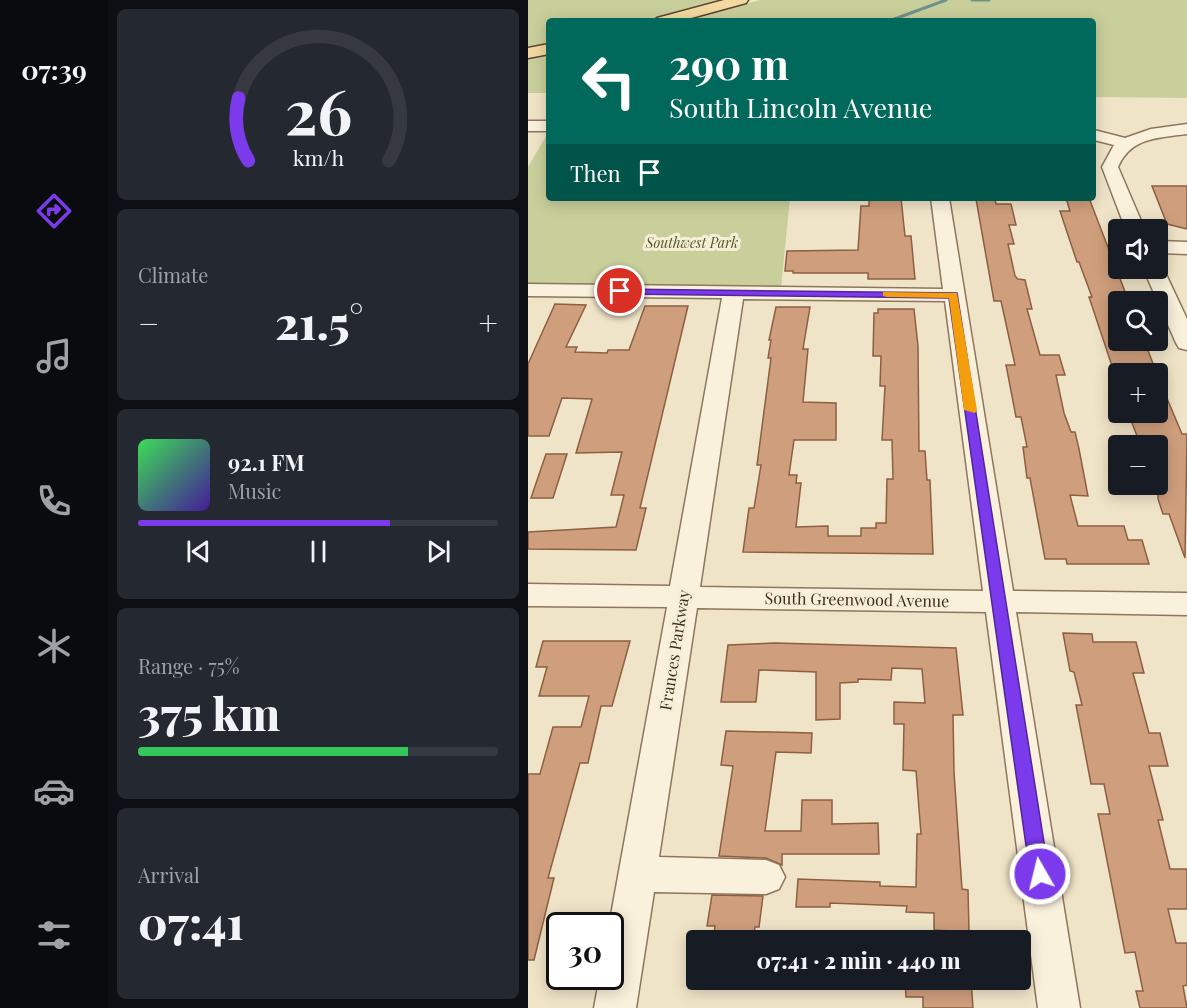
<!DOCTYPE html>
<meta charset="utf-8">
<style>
:root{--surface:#171b24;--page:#242831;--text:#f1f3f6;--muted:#9ea1a6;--line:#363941;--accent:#7c3aed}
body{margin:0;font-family:"Playfair Display",serif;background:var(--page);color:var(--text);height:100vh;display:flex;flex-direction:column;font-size:22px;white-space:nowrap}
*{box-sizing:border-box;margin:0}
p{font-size:20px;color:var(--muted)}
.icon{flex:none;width:33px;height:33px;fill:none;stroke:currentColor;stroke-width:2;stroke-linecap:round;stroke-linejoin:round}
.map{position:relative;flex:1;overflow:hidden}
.details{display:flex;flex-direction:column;gap:9px;padding:9px;background:#0d0f14;width:420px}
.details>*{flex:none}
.top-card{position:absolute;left:18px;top:18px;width:550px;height:183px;border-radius:6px;box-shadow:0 3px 15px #0003;background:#00695c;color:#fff;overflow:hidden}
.fabs{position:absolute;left:580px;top:219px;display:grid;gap:12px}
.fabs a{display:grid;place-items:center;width:60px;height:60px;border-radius:6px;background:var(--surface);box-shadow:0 3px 15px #0003;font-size:30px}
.speed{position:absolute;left:18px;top:912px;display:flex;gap:12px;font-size:30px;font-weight:700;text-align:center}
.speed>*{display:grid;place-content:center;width:78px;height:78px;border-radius:50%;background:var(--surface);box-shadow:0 3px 15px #0003;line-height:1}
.speed .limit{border:3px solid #111;border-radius:9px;background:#fff;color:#111}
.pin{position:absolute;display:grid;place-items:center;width:51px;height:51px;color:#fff;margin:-26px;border:3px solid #fff;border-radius:50%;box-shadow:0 2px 6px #0007}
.me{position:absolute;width:66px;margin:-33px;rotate:352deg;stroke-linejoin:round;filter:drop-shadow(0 0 4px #0008)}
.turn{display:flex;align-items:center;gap:21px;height:126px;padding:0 24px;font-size:27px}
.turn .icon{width:78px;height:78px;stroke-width:2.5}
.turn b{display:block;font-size:42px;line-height:51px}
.then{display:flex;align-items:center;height:57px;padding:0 24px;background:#0003;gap:12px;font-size:22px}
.big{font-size:45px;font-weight:800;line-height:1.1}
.details .widget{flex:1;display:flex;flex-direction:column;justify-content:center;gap:9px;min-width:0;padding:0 21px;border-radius:9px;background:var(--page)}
.details .dial{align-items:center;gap:0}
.dial svg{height:156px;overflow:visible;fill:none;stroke:var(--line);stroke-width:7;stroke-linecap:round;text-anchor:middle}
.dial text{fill:var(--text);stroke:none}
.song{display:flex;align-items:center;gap:18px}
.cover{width:72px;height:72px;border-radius:9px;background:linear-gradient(135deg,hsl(130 70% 55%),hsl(260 70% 35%))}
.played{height:6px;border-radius:3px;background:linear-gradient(90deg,var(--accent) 70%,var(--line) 70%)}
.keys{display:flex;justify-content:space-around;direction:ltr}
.heat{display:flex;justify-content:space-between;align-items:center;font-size:33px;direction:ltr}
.charge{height:9px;border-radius:4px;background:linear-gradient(90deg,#34c759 75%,var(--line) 0)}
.trip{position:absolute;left:158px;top:930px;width:345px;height:60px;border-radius:6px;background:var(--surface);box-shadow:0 3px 15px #0003;font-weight:800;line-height:60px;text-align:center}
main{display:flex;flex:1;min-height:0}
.dock{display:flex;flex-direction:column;width:108px;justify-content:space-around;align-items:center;background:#090b0e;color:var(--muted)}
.dock .icon{width:42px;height:42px}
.dock .current{color:var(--accent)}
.dock b{font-size:27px;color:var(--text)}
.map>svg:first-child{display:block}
.green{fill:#c9cf9b}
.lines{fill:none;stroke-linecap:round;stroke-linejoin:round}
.stream{stroke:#6f938a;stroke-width:3}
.building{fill:#cf9f7d;stroke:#8d5f41;stroke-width:1.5}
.minor-casing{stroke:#8d765c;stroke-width:3}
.major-casing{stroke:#5b4430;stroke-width:3}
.minor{fill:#faf1dc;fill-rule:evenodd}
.major{fill:#f3d9a0;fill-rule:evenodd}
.route{fill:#7c3aed;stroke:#51269a;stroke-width:1.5}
.slow{fill:#f59e0b}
.labels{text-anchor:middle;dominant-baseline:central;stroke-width:6;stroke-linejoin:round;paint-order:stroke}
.far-park-label{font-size:14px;font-style:italic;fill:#4d5a26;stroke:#f7eed8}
.street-label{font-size:16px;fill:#3d2e20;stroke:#f7eed8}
</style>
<main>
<nav class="dock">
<b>07:39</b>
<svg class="icon current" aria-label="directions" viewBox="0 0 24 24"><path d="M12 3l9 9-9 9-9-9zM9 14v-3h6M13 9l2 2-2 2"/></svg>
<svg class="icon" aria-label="music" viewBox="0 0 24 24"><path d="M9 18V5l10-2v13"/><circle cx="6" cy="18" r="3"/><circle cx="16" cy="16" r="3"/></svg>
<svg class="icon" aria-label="phone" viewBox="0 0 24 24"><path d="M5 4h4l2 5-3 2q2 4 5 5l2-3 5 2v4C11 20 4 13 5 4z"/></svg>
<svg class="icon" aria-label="climate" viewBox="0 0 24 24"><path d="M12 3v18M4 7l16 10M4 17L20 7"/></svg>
<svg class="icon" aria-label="car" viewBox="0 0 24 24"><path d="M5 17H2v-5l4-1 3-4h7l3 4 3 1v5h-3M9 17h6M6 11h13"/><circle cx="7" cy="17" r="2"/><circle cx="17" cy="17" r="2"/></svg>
<svg class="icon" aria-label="filters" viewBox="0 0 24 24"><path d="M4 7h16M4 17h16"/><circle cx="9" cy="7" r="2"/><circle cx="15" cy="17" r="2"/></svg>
</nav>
<section class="details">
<div class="widget dial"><svg viewBox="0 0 100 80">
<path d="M14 69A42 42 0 1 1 86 69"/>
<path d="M14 69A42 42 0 0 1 9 37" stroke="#7c3aed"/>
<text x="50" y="56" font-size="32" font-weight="700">26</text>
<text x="50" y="72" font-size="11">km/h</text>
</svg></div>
<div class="widget"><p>Climate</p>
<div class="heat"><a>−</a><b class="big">21.5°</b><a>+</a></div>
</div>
<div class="widget">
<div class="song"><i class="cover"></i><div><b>92.1 FM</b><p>Music</p></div></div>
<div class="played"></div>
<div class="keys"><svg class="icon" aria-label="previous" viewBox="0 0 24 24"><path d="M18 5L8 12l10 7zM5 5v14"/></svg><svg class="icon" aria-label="pause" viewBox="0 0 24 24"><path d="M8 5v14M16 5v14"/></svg><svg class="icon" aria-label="next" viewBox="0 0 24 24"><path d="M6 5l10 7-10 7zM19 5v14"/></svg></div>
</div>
<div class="widget"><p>Range · 75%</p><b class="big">375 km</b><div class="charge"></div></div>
<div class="widget"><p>Arrival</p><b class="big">07:41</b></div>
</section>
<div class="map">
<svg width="659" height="1008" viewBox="0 0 659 1008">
<rect width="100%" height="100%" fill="#f0e4c8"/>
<path class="green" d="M0,0h201l-81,21h-99v25l-21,4z
M232,0h427v98l-93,-1v-76h-415z
M21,54v39h-21v-35z
M21,131v67h241l-9,90 -253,-4v-117z"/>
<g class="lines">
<path class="stream" d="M444,0h17
M361,21l57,-21"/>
</g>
<path class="building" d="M624,186h35v43l-20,-5z
M341,198h32l4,38h6l4,43h-47v-6h-75v-2h-8l2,-20 71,-1 3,-44h8z
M538,198h23l40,104h-10v38h25l13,34h-38l-3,4 -27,-81h3l-13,-35h-2l-17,-51h10z
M448,199h19l1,5h15l5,21h-7l5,19h-6l7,32 3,3 7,1 7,29h-5l13,46h19l6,20h-9l8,38 7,19h4l4,17 9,47 -18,-1 8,31h46l4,14h14l7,24h-82l-1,-5h-21l-15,-81h-3l-4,-31h4l-6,-30h-5l-10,-52h9l-14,-64h-7z
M27,304l31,1 -20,42h11l-2,5 32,1 1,-3h21l16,-44h43l-48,202h6l-10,42 -108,-1v-17l88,-5 8,-32h-13l11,-43 -46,1 16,-54 -30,-1 -13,38h-21v-72z
M248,307h34l-7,42h5l-5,53 33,1v37h-42l-5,35h8l-1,8h5l-5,44 32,-1v10h33v-8h15v-5h10l1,-44h6l-1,-39h-10l3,-54h-5l1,-30h-8l1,-43h4v-4h36l4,37 1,105h6l2,29h3l3,74 -190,-2 6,-44h5l7,-43h-4l14,-107h-3l3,-18h-2z
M630,377l24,57h5l-2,124 -16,-44h-6l-5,-15v-53h-17l-11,-28h28z
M18,454h21l-14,44h-22z
M535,633l29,1 1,8h43l8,31h-11l16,60h11l8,33h-19l14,54h-5l12,49h17v40h-19l8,34h11v42l-4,1 4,22h-47l-4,-17h7l-8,-39 -10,1 -27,-139h12l-6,-30h-13l-15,-79h6l-8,-33 -4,-1z
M15,641h87l-18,65h-11l-13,57h-8l-32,115h6l-20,82h-6v-186h12l13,-47h28l8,-31h-50l8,-29h-11z
M247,643l181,5 7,67h-10l1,57 8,117 6,1 1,42 -35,-2v-17l-28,-1 1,-6 -77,-3v4h-34l2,-28 82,3v4l36,1 1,-53h4l-5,-63 -13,-1 1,-46h-10v-22l31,1 -3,-34 -30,-1 -1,12 -33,-1v3l-18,1v36l-24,1v-48l-57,-2 -3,32h-35l7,-57z
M198,731l86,2 -1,20 -35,-1 -11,79h36l1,-31h30v24l46,-1 1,31h-97v11l-16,-7 -47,-2 14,-90 -12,-1z
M184,895l51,1 -4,31h-4l-2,13h-40l2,-14h-8z
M377,980h66l2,28h-50v-11h-17z"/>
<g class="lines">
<g class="minor-casing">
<path id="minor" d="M0,121h21v10h-21z
M659,124v10c-29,4 -56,3 -69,33l27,63h-19l-24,-63 12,-22 -20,-5v-10l31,8 26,-9z
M403,198h18l64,393 174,2v22l-171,-3 64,396h-42l-52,-396 -289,-4 -38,249 107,3 13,5 6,12 -6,12 -13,5 -112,-2 -18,116h-42l6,-32h10l-1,-50 58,-319 -139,-1v-22l142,2 52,-288 -194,-2v-12l415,5zM215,299l202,2 38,290 -283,-4z
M630,241l29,1v12l-29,-1z
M630,263l5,5 24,51v31l-8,-2 -3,-5 -33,-75h15z"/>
</g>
<g class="major-casing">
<path id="major" d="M196,0h24l-2,3 -66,18h-26l3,-3z
M21,44v10l-21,4v-10z"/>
</g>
<use href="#minor" class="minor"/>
<use href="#major" class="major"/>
</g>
<path class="route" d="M88,289l341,4 92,581 -3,6 -6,2 -7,-2 -3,-6 -81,-576 -329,-4 -4,-1z"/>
<path class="slow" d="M355,292l74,1 20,117 -2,3 -11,-3 -15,-112 -62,-1 -4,-1z"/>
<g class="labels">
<g class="far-park-label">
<text x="164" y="242">Southwest Park</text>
</g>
<g class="street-label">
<text transform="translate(329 599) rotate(1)">South Greenwood Avenue</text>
<text transform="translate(146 650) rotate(-81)">Frances Parkway</text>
</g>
</g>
</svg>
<div class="fabs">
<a><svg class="icon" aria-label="sound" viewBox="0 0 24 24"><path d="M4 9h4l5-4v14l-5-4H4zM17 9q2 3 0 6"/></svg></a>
<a><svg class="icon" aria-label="search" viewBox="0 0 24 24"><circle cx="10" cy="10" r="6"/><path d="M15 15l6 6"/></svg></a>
<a>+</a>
<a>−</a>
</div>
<div class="speed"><div class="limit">30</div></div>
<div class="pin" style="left:92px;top:291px;background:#d93025"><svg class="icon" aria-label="arrive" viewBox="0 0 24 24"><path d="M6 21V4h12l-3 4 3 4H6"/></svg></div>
<svg class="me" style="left:512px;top:874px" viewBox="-20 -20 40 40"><circle r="17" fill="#7c3aed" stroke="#fff" stroke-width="3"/><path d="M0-11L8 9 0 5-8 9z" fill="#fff"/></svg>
<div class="trip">07:41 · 2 min · 440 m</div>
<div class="top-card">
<div class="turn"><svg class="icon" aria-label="left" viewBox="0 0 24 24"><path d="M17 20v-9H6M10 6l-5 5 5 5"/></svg><div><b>290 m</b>South Lincoln Avenue</div></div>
<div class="then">Then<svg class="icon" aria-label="arrive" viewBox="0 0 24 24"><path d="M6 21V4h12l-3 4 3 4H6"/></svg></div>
</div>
</div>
</main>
